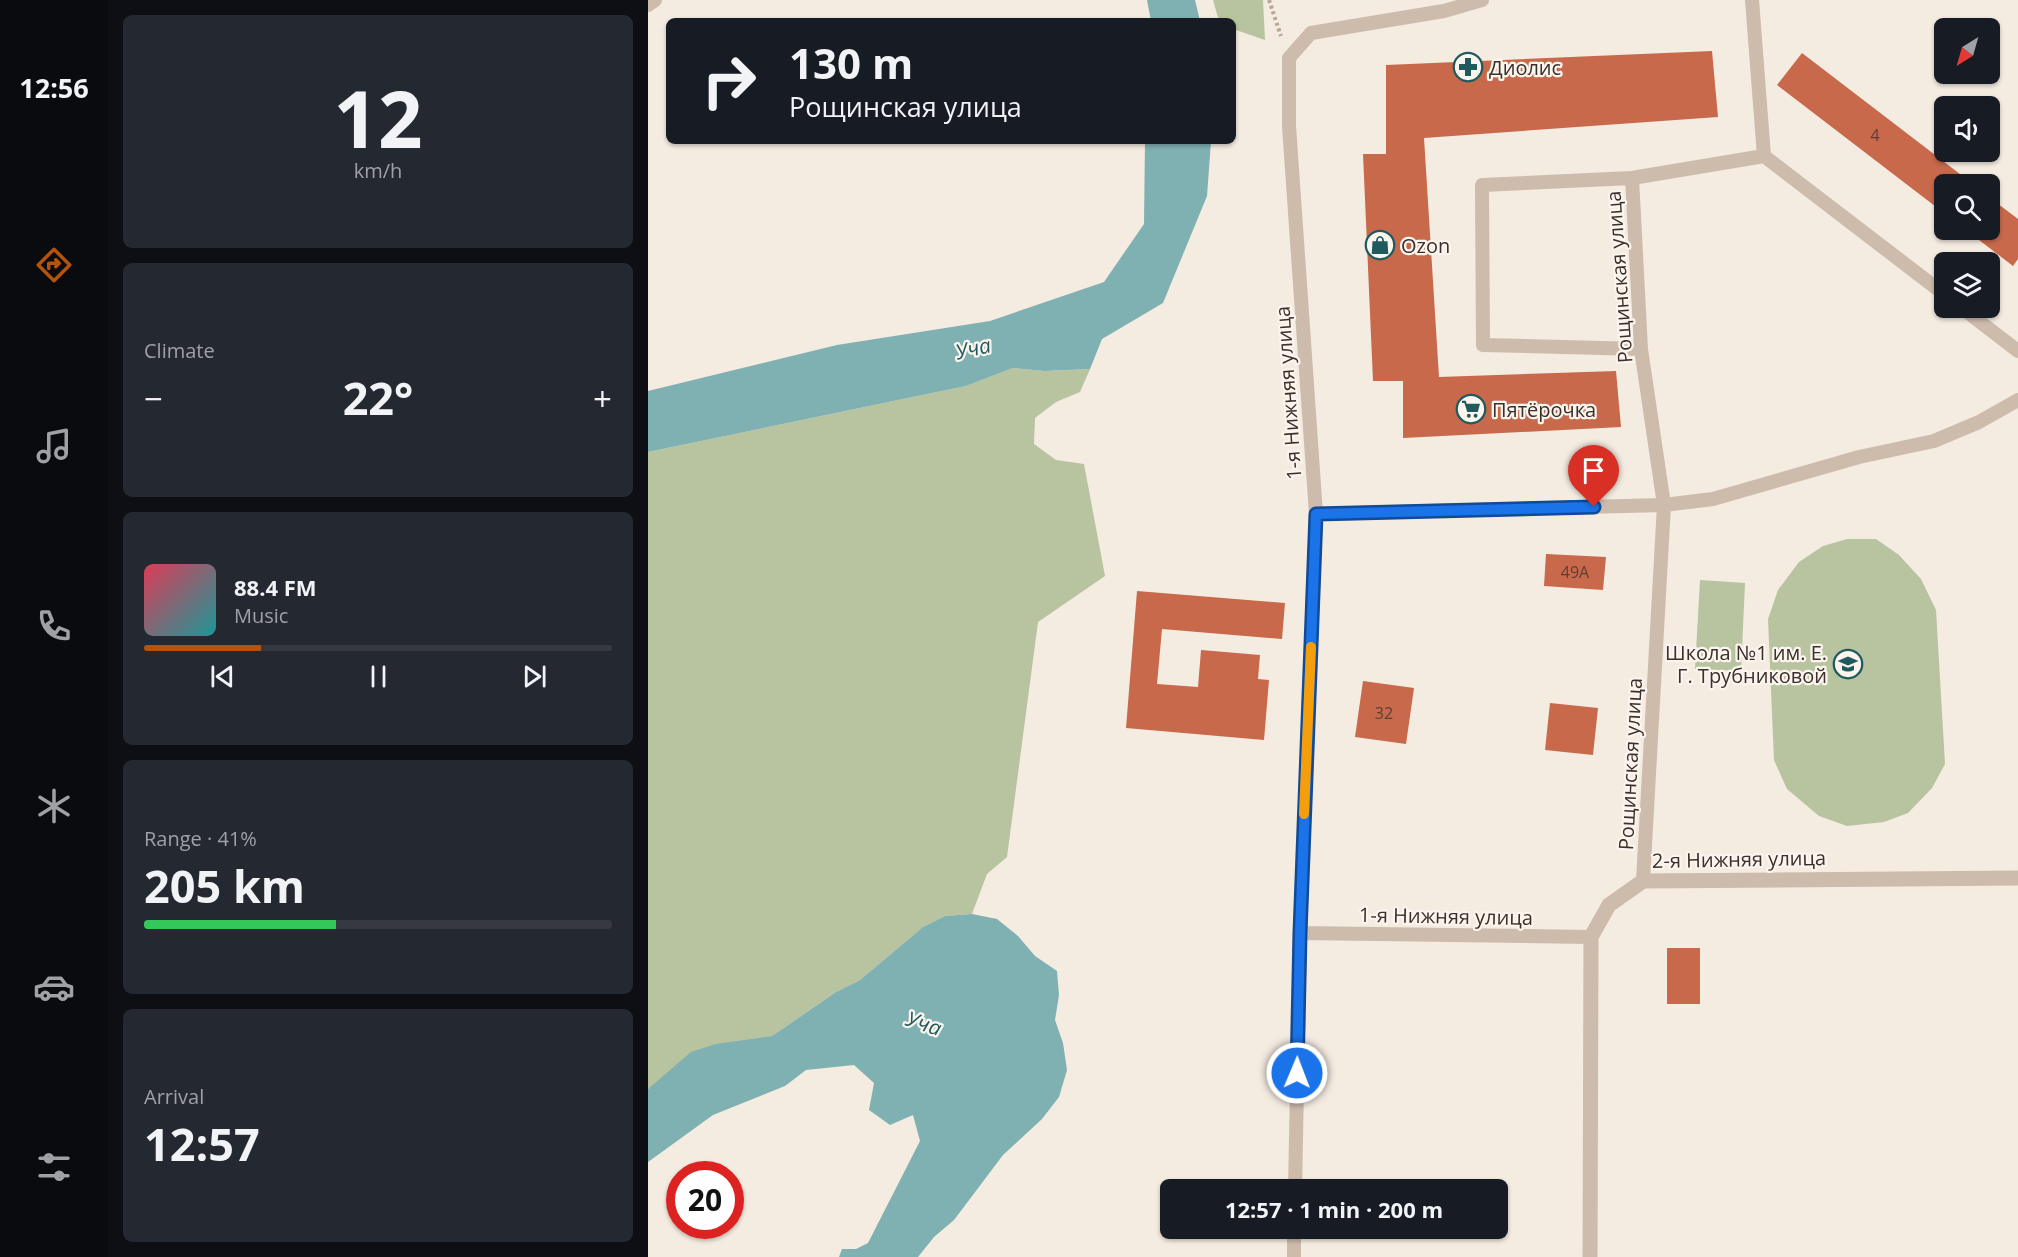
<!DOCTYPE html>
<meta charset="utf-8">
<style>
:root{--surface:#171b24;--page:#242831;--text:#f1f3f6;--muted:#9ea1a6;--line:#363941;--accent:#b45309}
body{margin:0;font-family:"Open Sans",sans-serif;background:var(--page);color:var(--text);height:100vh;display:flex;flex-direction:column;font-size:22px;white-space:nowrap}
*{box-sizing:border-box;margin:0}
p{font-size:20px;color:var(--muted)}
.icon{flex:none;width:33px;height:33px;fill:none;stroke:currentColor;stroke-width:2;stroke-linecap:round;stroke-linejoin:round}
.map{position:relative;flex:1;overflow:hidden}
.side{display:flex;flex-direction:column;gap:15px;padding:15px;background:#0d0f14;width:540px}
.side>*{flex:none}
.banner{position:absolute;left:18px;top:18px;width:570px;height:126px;border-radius:9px;box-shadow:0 2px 4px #0004;background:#171b24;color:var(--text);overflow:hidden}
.needle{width:39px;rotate:217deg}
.buttons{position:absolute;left:1286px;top:18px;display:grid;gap:12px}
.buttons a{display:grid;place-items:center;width:66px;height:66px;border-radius:9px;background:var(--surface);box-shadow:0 2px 4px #0004;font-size:30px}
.speed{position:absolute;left:18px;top:1161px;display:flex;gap:12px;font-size:30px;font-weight:700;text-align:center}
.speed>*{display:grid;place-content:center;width:78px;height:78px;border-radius:50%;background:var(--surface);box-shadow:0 2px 4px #0004;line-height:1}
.speed .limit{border:9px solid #d22;background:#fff;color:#111}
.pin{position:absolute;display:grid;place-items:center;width:51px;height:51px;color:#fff;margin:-62px -26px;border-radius:50% 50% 50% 0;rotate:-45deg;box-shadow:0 0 6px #0007}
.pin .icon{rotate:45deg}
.me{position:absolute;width:66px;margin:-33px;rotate:1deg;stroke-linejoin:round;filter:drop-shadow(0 0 4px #0008)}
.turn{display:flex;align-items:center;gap:21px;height:126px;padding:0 24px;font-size:27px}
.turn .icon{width:78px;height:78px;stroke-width:2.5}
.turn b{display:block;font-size:42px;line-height:51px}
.big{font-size:45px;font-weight:700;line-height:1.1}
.side .tile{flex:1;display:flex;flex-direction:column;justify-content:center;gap:9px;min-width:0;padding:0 21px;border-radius:9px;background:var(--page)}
.side .dial{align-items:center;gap:0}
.dial b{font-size:78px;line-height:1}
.song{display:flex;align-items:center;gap:18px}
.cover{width:72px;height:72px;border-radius:9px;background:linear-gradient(135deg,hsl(350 70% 55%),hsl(180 70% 35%))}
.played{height:6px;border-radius:3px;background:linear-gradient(90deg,var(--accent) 25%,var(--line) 25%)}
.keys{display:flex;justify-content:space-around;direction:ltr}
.heat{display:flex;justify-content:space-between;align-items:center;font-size:33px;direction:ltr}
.charge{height:9px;border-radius:4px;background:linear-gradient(90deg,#34c759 41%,var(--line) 0)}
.trip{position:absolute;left:512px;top:1179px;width:348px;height:60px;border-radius:9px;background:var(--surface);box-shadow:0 2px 4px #0004;font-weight:700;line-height:60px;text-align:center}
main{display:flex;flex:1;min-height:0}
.dock{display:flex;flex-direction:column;width:108px;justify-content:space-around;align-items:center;background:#090b0e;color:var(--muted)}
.dock .icon{width:42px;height:42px}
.dock .on{color:var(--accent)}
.dock b{font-size:27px;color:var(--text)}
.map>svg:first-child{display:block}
.green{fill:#b8c4a0}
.water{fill:#7fb0b2}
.building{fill:#c8694b}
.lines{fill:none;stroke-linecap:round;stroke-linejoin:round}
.path{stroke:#b9a596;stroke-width:4;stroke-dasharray:3 3;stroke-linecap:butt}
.service{stroke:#cdbbac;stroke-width:14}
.minor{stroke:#cdbbac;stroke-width:15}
.route-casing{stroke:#114b97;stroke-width:15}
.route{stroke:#1a73e8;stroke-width:10}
.slow{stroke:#f59e0b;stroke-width:10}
.labels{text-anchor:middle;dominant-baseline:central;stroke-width:4.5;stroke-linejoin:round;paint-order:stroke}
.number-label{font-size:16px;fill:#5e3e33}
.poi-label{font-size:20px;fill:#3b302b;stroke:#fbf5ee;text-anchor:start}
.street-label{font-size:20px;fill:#3b302b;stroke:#fbf5ee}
.water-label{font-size:21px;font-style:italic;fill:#1f5a5e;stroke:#fbf5ee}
</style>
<main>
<nav class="dock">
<b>12:56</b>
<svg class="icon on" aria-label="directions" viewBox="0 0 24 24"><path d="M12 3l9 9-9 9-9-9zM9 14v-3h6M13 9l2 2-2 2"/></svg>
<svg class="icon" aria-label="music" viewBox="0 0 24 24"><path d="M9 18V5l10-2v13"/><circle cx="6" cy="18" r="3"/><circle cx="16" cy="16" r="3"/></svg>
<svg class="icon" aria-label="phone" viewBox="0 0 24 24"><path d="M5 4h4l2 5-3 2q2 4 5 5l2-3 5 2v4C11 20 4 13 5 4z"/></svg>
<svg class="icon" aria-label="climate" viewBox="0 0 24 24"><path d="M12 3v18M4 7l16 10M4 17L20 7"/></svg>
<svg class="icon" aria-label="car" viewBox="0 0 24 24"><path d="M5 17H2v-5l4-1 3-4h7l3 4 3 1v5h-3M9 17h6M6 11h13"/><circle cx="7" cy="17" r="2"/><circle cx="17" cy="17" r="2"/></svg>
<svg class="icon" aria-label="filters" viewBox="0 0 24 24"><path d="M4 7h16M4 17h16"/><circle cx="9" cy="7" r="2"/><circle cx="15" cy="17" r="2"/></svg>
</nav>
<section class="side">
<div class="tile dial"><b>12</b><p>km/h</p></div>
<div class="tile"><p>Climate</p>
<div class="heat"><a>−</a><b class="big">22°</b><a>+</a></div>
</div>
<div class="tile">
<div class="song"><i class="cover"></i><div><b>88.4 FM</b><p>Music</p></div></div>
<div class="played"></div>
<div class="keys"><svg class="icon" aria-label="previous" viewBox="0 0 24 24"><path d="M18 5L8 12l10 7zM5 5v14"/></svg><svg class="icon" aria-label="pause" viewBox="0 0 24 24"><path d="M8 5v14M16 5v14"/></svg><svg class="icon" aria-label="next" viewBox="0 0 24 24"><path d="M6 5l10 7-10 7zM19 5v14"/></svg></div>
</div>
<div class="tile"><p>Range · 41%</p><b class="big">205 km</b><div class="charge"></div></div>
<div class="tile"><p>Arrival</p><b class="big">12:57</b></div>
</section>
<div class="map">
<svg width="1370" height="1257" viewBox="0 0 1370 1257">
<rect width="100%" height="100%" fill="#f4ebe1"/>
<path class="green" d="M565,0h50l2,40 -32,-11v-8h-14z
M365,368l31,3 46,-2 -10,23 -24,10 -21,16 -1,26 22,16 28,4 21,112 -67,46 -31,235 -20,17 -15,40 -27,2 -22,11 -63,53 -24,12 -64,44 -27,6 -97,47v-637l318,-66z
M1199,539h29l23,16 22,24 15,31 9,154 -13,24 -24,25 -24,9 -37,4 -28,-10 -32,-27 -13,-29 -6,-141 10,-29 21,-28 24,-16z
M1052,580l45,3 -4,88 -46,-2z"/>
<path class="water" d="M499,0h48l5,21h-49z
M497,141h66l-4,55 -44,107 -61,36 -12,30 -46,2 -31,-3 -47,18 -318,66v-61l189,-46 153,-24 114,-39 40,-58z
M324,914l25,5 21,17 17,20 22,15 2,24 -4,25 8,23 4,27 -8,27 -17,22 -39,36 -49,65 -20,17 -16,20h-79l3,-8h14l12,-6 52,-102 -7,-26 -23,10 -21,-15 5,-27 -20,-18 -48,5 -21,16 -72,29 -65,47v-73l43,-37 25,-8 56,-8 64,-44 24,-12 63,-53 22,-11z"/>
<path class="building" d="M1064,51l6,66 -294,21 15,239 177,-6 5,56 -218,11v-57h-30l-10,-227h23v-89z
M1154,53l171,131h-29v29l-167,-128z
M1341,197l29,22v40l-5,7 -47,-36h23z
M898,554l60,3 -3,33 -59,-4z
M489,591l148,12 -3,36 -120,-10 -5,55 41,3 3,-37 59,5 -2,24 11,1 -5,60 -138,-12z
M715,681l51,7 -8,56 -51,-7z
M902,703l48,5 -5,47 -48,-5z
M1019,948h33v56h-33z"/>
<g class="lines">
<path class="path" d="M621,0l12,36"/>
<path class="service" d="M1104,0l12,156 180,138
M0,5l7,-5
M984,178l-150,7 1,160 158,4
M1314,308l56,43
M668,514l348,-9 49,-6 146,-42 75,-16 45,-19 39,-22
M995,881l21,-376 -23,-156 -9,-171 132,-22
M652,933l16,-419 -27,-388v-68l22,-25 133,-22 38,-11
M647,1190l5,-257 291,4
M646,1257v-29"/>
<path class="minor" d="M942,1257l1,-320 18,-32 34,-24 375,-3"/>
</g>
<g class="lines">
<g class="route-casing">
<path id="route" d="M649,1073l3,-140 16,-419 278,-7"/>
</g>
<use href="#route" class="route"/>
<path class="slow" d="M656,814l7,-167"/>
</g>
<defs>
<g id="pharmacy-ring" transform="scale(1.5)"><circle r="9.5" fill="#fbf5ee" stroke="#1f5a5e" stroke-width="1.5"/><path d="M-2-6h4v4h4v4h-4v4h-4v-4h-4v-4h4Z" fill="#1f5a5e"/></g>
<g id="shop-ring" transform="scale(1.5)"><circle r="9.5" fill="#fbf5ee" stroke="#1f5a5e" stroke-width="1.5"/><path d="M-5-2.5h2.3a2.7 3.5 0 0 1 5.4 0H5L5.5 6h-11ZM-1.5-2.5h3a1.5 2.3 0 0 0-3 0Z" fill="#1f5a5e"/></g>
<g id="supermarket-ring" transform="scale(1.5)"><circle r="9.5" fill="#fbf5ee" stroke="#1f5a5e" stroke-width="1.5"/><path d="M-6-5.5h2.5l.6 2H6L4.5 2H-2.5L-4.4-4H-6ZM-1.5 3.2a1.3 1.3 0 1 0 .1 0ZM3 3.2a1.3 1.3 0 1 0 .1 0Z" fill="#1f5a5e"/></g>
<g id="school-ring" transform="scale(1.5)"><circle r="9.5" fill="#fbf5ee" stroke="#1f5a5e" stroke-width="1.5"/><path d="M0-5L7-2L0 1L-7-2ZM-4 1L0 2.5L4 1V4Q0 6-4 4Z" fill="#1f5a5e"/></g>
</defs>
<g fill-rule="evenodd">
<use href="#pharmacy-ring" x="820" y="67"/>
<use href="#shop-ring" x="732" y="245"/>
<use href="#supermarket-ring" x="823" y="409"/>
<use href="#school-ring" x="1200" y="664"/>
</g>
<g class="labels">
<g class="number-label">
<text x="1227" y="135">4</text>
<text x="927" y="572">49А</text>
<text x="736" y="713">32</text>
</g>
<g class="poi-label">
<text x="841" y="67">Диолис</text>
<text x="753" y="245">Ozon</text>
<text x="844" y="409">Пятёрочка</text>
<text x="1179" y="652" text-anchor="end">Школа №1 им. Е.<tspan x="1179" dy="23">Г. Трубниковой</tspan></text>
</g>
<g class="street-label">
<text transform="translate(971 277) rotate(-94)">Рощинская улица</text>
<text transform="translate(640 393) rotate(-94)">1-я Нижняя улица</text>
<text transform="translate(982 764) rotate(-87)">Рощинская улица</text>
<text transform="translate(1091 859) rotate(-1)">2-я Нижняя улица</text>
<text transform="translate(798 916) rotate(1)">1-я Нижняя улица</text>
</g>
<g class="water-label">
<text transform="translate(325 348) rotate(-13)">Уча</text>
<text transform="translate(276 1023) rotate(18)">Уча</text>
</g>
</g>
</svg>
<div class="buttons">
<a><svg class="needle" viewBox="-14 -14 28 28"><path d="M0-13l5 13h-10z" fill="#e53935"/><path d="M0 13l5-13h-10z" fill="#9ea1a6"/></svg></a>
<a><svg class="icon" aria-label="sound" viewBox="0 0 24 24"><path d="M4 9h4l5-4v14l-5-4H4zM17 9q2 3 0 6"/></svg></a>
<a><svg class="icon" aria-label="search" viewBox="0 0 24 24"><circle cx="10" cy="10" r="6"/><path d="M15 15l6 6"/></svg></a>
<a><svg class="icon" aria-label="layers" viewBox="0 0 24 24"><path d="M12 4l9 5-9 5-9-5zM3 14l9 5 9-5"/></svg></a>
</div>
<div class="speed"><div class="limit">20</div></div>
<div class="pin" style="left:946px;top:507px;background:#d93025"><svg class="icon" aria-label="arrive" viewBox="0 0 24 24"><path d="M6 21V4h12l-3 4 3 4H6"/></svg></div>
<svg class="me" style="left:649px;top:1073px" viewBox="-20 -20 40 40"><circle r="17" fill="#1a73e8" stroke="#fff" stroke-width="3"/><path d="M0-11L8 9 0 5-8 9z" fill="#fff"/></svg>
<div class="trip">12:57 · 1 min · 200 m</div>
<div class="banner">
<div class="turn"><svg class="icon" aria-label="right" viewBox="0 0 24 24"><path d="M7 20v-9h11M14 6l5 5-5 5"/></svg><div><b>130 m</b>Рощинская улица</div></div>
</div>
</div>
</main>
